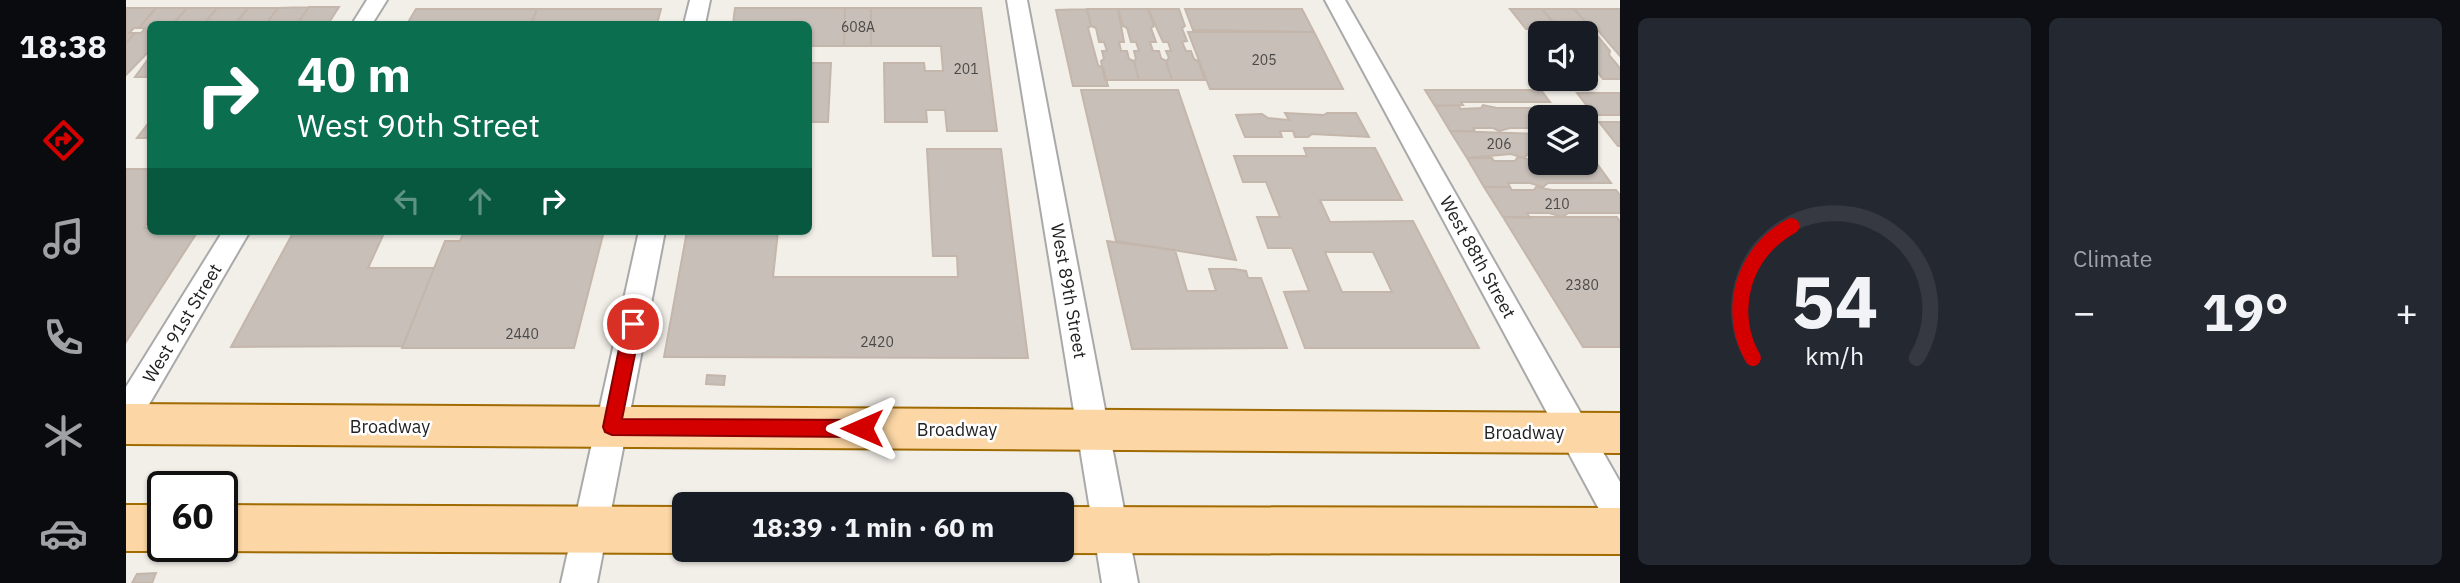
<!DOCTYPE html>
<meta charset="utf-8">
<style>
:root{--surface:#171b24;--page:#242831;--text:#f1f3f6;--muted:#9ea1a6;--line:#363941;--accent:#d40000}
body{margin:0;font-family:"IBM Plex Sans",sans-serif;background:var(--page);color:var(--text);height:100vh;display:flex;flex-direction:column;font-size:26px;white-space:nowrap}
*{box-sizing:border-box;margin:0}
p{font-size:23px;color:var(--muted)}
.icon{flex:none;width:38px;height:38px;fill:none;stroke:currentColor;stroke-width:2;stroke-linecap:round;stroke-linejoin:round}
.map{position:relative;flex:1;overflow:hidden}
.drawer{display:flex;flex-direction:column;gap:18px;padding:18px;background:#0d0f14;width:840px}
.drawer>*{flex:none}
.banner{position:absolute;left:21px;top:21px;width:665px;height:214px;border-radius:10px;box-shadow:0 2px 5px #0004;background:#0b6e4f;color:#fff;overflow:hidden}
.fabs{position:absolute;left:1402px;top:21px;display:grid;gap:14px}
.fabs a{display:grid;place-items:center;width:70px;height:70px;border-radius:10px;background:var(--surface);box-shadow:0 2px 5px #0004;font-size:35px}
.speed{position:absolute;left:21px;top:471px;display:flex;gap:14px;font-size:35px;font-weight:700;text-align:center}
.speed>*{display:grid;place-content:center;width:91px;height:91px;border-radius:50%;background:var(--surface);box-shadow:0 2px 5px #0004;line-height:1}
.speed .limit{border:4px solid #111;border-radius:10px;background:#fff;color:#111}
.pin{position:absolute;display:grid;place-items:center;width:60px;height:60px;color:#fff;margin:-30px;border:4px solid #fff;border-radius:50%;box-shadow:0 2px 7px #0007}
.me{position:absolute;width:77px;margin:-38px;rotate:270deg;stroke-linejoin:round;filter:drop-shadow(0 0 5px #0008)}
.turn{display:flex;align-items:center;gap:24px;height:147px;padding:0 35px;font-size:32px}
.turn .icon{width:91px;height:91px;stroke-width:2.5}
.turn b{display:block;font-size:49px;line-height:60px}
.lanes{display:flex;align-items:center;height:66px;padding:0 35px;background:#0003;justify-content:center;gap:35px;direction:ltr}
.lanes .off{opacity:.35}
.big{font-size:52px;font-weight:800;line-height:1.1}
.drawer .card{flex:1;display:flex;flex-direction:column;justify-content:center;gap:10px;min-width:0;padding:0 24px;border-radius:10px;background:var(--page)}
.drawer .dial{align-items:center;gap:0}
.dial svg{height:182px;overflow:visible;fill:none;stroke:var(--line);stroke-width:7;stroke-linecap:round;text-anchor:middle}
.dial text{fill:var(--text);stroke:none}
.heat{display:flex;justify-content:space-between;align-items:center;font-size:38px;direction:ltr}
.drawer .tiles{flex:1;display:grid;gap:18px;grid-template-columns:repeat(2,1fr)}
.trip{position:absolute;left:546px;top:492px;width:402px;height:70px;border-radius:10px;background:var(--surface);box-shadow:0 2px 5px #0004;font-weight:800;line-height:70px;text-align:center}
main{display:flex;flex:1;min-height:0}
.dock{display:flex;flex-direction:column;width:126px;justify-content:space-around;align-items:center;background:#090b0e;color:var(--muted)}
.dock .icon{width:49px;height:49px}
.dock .selected{color:var(--accent)}
.dock b{font-size:32px;color:var(--text)}
.map>svg:first-child{display:block}
.building{fill:#c7bfb8;stroke:#c4b6ab;stroke-width:2;fill-rule:evenodd}
.lines{fill:none;stroke-linecap:round;stroke-linejoin:round}
.street-casing{stroke:#a9a9a9;stroke-width:4}
.primary-casing{stroke:#a06b00;stroke-width:4}
.street{fill:#fff;fill-rule:evenodd}
.primary{fill:#fcd6a4;fill-rule:evenodd}
.route{fill:#d40000;stroke:#8a0000;stroke-width:2}
.labels{text-anchor:middle;dominant-baseline:central;stroke-width:5;stroke-linejoin:round;paint-order:stroke}
.number-label{font-size:14px;fill:#4b4948}
.street-label{font-size:18px;fill:#222;stroke:#fff}
</style>
<main>
<nav class="dock">
<b>18:38</b>
<svg class="icon selected" aria-label="directions" viewBox="0 0 24 24"><path d="M12 3l9 9-9 9-9-9zM9 14v-3h6M13 9l2 2-2 2"/></svg>
<svg class="icon" aria-label="music" viewBox="0 0 24 24"><path d="M9 18V5l10-2v13"/><circle cx="6" cy="18" r="3"/><circle cx="16" cy="16" r="3"/></svg>
<svg class="icon" aria-label="phone" viewBox="0 0 24 24"><path d="M5 4h4l2 5-3 2q2 4 5 5l2-3 5 2v4C11 20 4 13 5 4z"/></svg>
<svg class="icon" aria-label="climate" viewBox="0 0 24 24"><path d="M12 3v18M4 7l16 10M4 17L20 7"/></svg>
<svg class="icon" aria-label="car" viewBox="0 0 24 24"><path d="M5 17H2v-5l4-1 3-4h7l3 4 3 1v5h-3M9 17h6M6 11h13"/><circle cx="7" cy="17" r="2"/><circle cx="17" cy="17" r="2"/></svg>
</nav>
<div class="map">
<svg width="1494" height="583" viewBox="0 0 1494 583">
<rect width="100%" height="100%" fill="#f2efe9"/>
<path class="building" d="M183,7l-12,17h-31l12,-16z
M183,7h30l-11,17h-31z
M0,8h30l-17,20h-5l-5,5h6l-9,10z
M30,8h31l-14,16h-23v26l-24,25v-32l9,-10h6l4,-5h-6z
M61,8h30l-13,16h-31z
M91,8h31l-13,16h-31z
M122,8h30l-12,16h-31z
M609,8h110l-1,38h-36v-22h-75z
M719,8h26v38h-27z
M745,8h110l16,123h-50l-2,-21h-19l1,12h-42l-1,-59h40l1,8h18l-2,-25h-70z
M290,9h121l-6,15h-124z
M411,9h124l-4,15h-126z
M961,9h31l6,33h-5l2,9h6l2,8 5,2 5,19h-34l-4,-19 3,-2 -2,-8h5l-3,-9h-5l-3,-14 -5,-2z
M961,9l4,17 -3,2 10,37 5,3 5,18h-35l-17,-76z
M992,9h30l6,17 -3,2 5,14h-6l3,9h6l2,7 5,3 6,19h-33l-5,-19 2,-2 -2,-8h5l-3,-9h-5l-4,-14 -4,-2z
M1022,9h31l6,17 -3,2 5,13 -5,1 4,9h5l3,8 4,2 7,19h-33l-6,-19 3,-3 -3,-7h5l-3,-9h-5z
M1059,9h117l12,23 -121,-2z
M1384,9h32l16,20h-7l4,4h-15v14l-9,-11h7l-5,-7h-7z
M1416,9h32l17,19 -7,1 5,5h7l14,17 -1,4 11,13v11h-17l-17,-21v-25h-17l-4,-4h-6z
M1448,9h46v47l-24,-28h-5z
M1062,32h126l29,57h-133z
M24,57v20h-15l8,-11z
M682,63h23l-3,59h-20z
M955,90h97l58,170 -120,-19z
M1299,90h116l9,12h-89l2,3 -28,1z
M1451,93h43v22h-26z
M1332,105l3,4 20,-1 2,-3 14,3h58l7,9h-22v11h-30l-11,3 -6,-3h-20l2,3h-25l-15,-25z
M1159,113l39,2 3,-2h29l13,24 -57,-3 -4,3h-13l-2,-6h-13l2,6h-37l-9,-22 26,-1 6,4 21,2z
M24,121v17h-13z
M1473,122h21v24h-2z
M1324,131l90,3v20h-12l-4,4 -13,-4 -44,4z
M1178,148h71l27,52h-82l10,22 83,-1 66,127h-174l-21,-56 25,-1 -17,-43h-24l-11,-31h23l-14,-35h-23l-9,-26h73zM1199,252h48l19,40h-50z
M801,149h74l27,209 -364,-1 23,-126h91l-5,46h185l-1,-21h-24z
M1341,158h25l2,3h21l2,-3h7l16,5 55,-2 16,22h-63l-5,4 -13,-4h-22l2,4h-26z
M0,169h24v50l-6,9h6v3h48l-72,111z
M1358,187h26l2,3h22l2,-3 16,3h64l4,5v18h-52l-5,4 -14,-4h-22l3,5 -27,-1z
M1377,217h114l3,5v125h-37z
M168,231h91l-17,37h66l-31,78 -172,1z
M338,231h140l-30,117h-172l43,-107h15z
M981,241l68,9 12,41h29l-7,-22h25l12,2 2,7h13l26,70 -155,1z
M581,375l18,1 -1,9 -18,-1z
M30,573l-4,10h-20l5,-9z"/>
<g class="lines">
<g class="street-casing">
<path id="street" d="M241,0h20l-15,24h-20z
M564,0h20l-5,24h-21z
M881,0h20l111,583h-36z
M1199,0h20l275,482v48l-12,-4z
M97,231h27l-113,194 -11,4v-42z
M513,231h26l-68,352h-36z"/>
</g>
<g class="primary-casing">
<path id="primary" d="M0,404l1494,9v40l-1494,-9z
M0,505h37v41h12l-12,5h-37z
M96,505l462,2v43h9l-9,3 -462,-2 -12,-5h12z
M936,507l558,1v46l-558,-1 -9,-3h9z"/>
</g>
<use href="#street" class="street"/>
<use href="#primary" class="primary"/>
</g>
<path class="route" d="M507,317l5,2 3,5 -19,95 240,1 6,3 3,5 -3,6 -6,3 -250,-2 -7,-3 -2,-5 21,-103 3,-5z"/>
<g class="labels">
<g class="number-label">
<text x="732" y="27">608A</text>
<text x="1138" y="60">205</text>
<text x="840" y="69">201</text>
<text x="1373" y="144">206</text>
<text x="1431" y="204">210</text>
<text x="1456" y="285">2380</text>
<text x="396" y="334">2440</text>
<text x="751" y="342">2420</text>
</g>
<g class="street-label">
<text transform="translate(1352 257) rotate(61)">West 88th Street</text>
<text transform="translate(943 291) rotate(80)">West 89th Street</text>
<text transform="translate(56 323) rotate(-59)">West 91st Street</text>
<text x="264" y="426">Broadway</text>
<text x="831" y="429">Broadway</text>
<text x="1398" y="432">Broadway</text>
</g>
</g>
</svg>
<div class="fabs">
<a><svg class="icon" aria-label="sound" viewBox="0 0 24 24"><path d="M4 9h4l5-4v14l-5-4H4zM17 9q2 3 0 6"/></svg></a>
<a><svg class="icon" aria-label="layers" viewBox="0 0 24 24"><path d="M12 4l9 5-9 5-9-5zM3 14l9 5 9-5"/></svg></a>
</div>
<div class="speed"><div class="limit">60</div></div>
<div class="pin" style="left:507px;top:324px;background:#d93025"><svg class="icon" aria-label="arrive" viewBox="0 0 24 24"><path d="M6 21V4h12l-3 4 3 4H6"/></svg></div>
<svg class="me" style="left:736px;top:428px" viewBox="-20 -20 40 40"><path d="M0-17L14 15 0 8-14 15z" fill="#d40000" stroke="#fff" stroke-width="4"/></svg>
<div class="trip">18:39 · 1 min · 60 m</div>
<div class="banner">
<div class="turn"><svg class="icon" aria-label="right" viewBox="0 0 24 24"><path d="M7 20v-9h11M14 6l5 5-5 5"/></svg><div><b>40 m</b>West 90th Street</div></div>
<div class="lanes"><svg class="icon off" aria-label="left" viewBox="0 0 24 24"><path d="M17 20v-9H6M10 6l-5 5 5 5"/></svg><svg class="icon off" aria-label="ahead" viewBox="0 0 24 24"><path d="M12 20V5M6 11l6-6 6 6"/></svg><svg class="icon" aria-label="right" viewBox="0 0 24 24"><path d="M7 20v-9h11M14 6l5 5-5 5"/></svg></div>
</div>
</div>
<section class="drawer">
<div class="tiles">
<div class="card dial"><svg viewBox="0 0 100 80">
<path d="M14 69A42 42 0 1 1 86 69"/>
<path d="M14 69A42 42 0 0 1 31 11" stroke="#d40000"/>
<text x="50" y="56" font-size="32" font-weight="700">54</text>
<text x="50" y="72" font-size="11">km/h</text>
</svg></div>
<div class="card"><p>Climate</p>
<div class="heat"><a>−</a><b class="big">19°</b><a>+</a></div>
</div>
</div>
</section>
</main>
